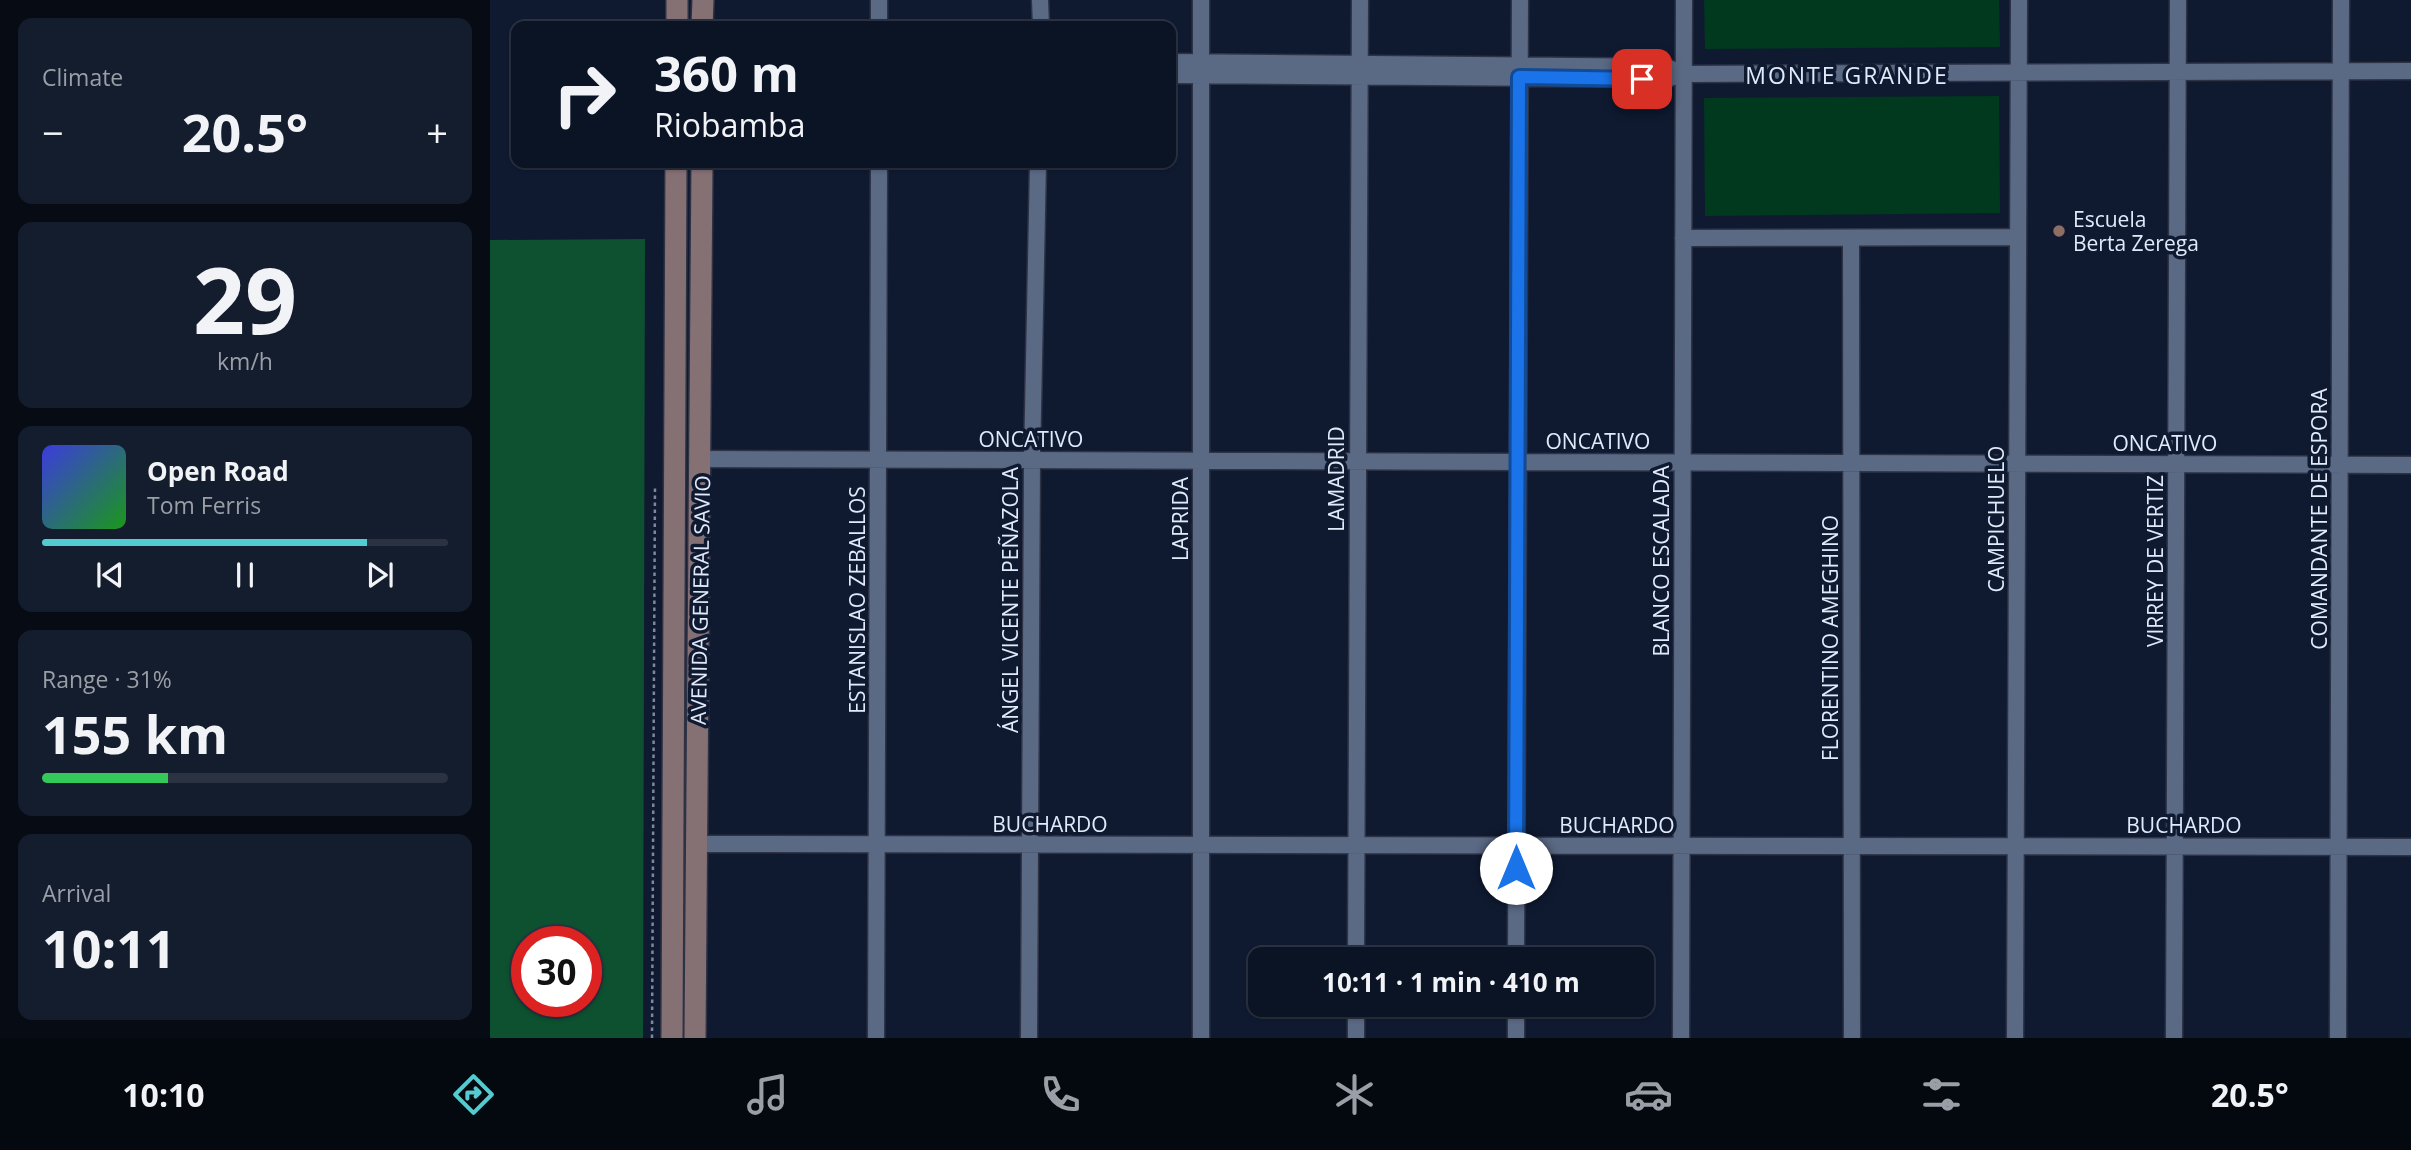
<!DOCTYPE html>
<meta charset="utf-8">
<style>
:root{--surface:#0b1425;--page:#141d2d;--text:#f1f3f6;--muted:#9a9ea7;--line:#2b3342;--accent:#52ccd0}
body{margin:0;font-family:"Open Sans",sans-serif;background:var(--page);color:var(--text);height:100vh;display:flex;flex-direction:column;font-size:26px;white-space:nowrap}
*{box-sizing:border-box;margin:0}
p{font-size:23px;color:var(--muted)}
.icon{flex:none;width:38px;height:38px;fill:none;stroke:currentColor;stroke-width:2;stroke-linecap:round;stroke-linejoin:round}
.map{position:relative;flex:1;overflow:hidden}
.side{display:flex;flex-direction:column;gap:18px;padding:18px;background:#060b14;width:490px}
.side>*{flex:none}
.banner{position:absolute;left:21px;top:21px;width:665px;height:147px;border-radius:14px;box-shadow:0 2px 5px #0004,0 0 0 2px var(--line);background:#0b1425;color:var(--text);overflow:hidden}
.speed{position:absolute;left:21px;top:926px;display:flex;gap:14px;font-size:35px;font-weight:700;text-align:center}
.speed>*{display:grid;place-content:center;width:91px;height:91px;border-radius:50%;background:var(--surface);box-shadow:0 2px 5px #0004,0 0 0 2px var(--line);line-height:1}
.speed .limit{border:10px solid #d22;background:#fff;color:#111}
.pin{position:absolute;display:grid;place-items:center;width:60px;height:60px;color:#fff;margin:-30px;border-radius:14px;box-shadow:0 4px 10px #0006}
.me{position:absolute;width:77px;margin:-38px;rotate:0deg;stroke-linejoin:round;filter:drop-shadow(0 0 5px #0008)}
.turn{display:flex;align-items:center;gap:24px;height:147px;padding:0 28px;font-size:32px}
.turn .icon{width:91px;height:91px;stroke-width:2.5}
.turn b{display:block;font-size:49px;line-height:60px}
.big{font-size:52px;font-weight:700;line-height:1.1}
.side .widget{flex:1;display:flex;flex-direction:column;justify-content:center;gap:10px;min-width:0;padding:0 24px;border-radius:14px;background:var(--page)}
.side .dial{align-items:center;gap:0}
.dial b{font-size:91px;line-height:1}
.song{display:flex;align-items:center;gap:21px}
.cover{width:84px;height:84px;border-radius:10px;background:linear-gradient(135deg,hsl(240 70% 55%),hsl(120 70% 35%))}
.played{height:7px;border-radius:4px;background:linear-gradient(90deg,var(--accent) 80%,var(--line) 80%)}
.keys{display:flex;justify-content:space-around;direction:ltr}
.heat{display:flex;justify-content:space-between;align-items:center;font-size:38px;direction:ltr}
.charge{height:10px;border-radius:5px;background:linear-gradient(90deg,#34c759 31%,var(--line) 0)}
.trip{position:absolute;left:758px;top:947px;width:406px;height:70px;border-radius:14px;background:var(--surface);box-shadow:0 2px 5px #0004,0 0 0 2px var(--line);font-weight:700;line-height:70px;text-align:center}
.menu{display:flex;height:112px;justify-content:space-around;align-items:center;background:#04080f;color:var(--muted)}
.menu .icon{width:49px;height:49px}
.menu .selected{color:var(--accent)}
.menu b{font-size:32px;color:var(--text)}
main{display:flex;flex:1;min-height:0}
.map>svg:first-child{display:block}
.green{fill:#00391e}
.forest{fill:#0d5130;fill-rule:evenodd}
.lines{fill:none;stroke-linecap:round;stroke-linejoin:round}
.street-casing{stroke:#2e3245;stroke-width:19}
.secondary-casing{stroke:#2e3245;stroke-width:24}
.path{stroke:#7e879b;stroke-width:2.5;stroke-dasharray:3.5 3.5;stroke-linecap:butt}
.street{stroke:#5a6984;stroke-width:16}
.secondary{stroke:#857074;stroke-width:21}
.route-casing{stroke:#114b97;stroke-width:18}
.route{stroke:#1a73e8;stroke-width:12}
.education-dot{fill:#8d6e63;stroke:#0f1a31;stroke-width:2.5}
.labels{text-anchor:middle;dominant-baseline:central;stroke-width:7;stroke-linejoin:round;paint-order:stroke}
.poi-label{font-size:21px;fill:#e1eafa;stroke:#0f1a31;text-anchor:start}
.street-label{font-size:21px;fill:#e1eafa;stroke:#0f1a31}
.neighbourhood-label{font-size:23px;letter-spacing:2px;fill:#e1eafa;stroke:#0f1a31}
</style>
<main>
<section class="side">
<div class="widget"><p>Climate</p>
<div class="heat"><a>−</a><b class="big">20.5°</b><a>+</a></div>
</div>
<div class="widget dial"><b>29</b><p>km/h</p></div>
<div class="widget">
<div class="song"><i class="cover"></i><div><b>Open Road</b><p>Tom Ferris</p></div></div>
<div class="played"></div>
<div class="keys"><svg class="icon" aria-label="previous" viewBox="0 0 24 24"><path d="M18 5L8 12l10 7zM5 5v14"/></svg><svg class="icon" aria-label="pause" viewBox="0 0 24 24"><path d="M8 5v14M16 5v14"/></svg><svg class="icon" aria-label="next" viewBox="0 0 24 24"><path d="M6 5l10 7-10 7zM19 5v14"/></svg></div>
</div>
<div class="widget"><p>Range · 31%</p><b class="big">155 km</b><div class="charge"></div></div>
<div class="widget"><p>Arrival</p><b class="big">10:11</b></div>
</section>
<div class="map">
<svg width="1921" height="1038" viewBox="0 0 1921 1038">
<rect width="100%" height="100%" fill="#0f1a31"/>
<path class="green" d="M1214,0h295l1,47 -295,2z
M1509,96l1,117 -295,3 -1,-118z"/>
<path class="forest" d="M155,239l-2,799h-153v-798zM37,942h59v59h-59z"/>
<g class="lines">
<g class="street-casing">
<path id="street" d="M550,0l1,26
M711,0v1038
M389,26v-26
M681,62l495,5 18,7
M681,75l495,4 18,-5 727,-3
M1193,238l335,-1
M1361,238l1,800
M211,459l1710,6
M207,844l1714,3
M866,959l4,-959
M1026,959l4,-959
M386,1038l3,-875
M539,1038l3,-578 6,-297
M866,1038v-34
M1026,1038v-34
M1191,1038l3,-1038
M1525,1038l4,-1038
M1684,1038l4,-1038
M1848,1038l3,-1038"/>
</g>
<g class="secondary-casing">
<path id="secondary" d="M187,26v-26
M212,26l1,-26
M182,1038l4,-875
M205,1038l7,-875"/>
</g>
<path class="path" d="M162,1038l3,-553"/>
<use href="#street" class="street"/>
<use href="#secondary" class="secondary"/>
</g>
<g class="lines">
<g class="route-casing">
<path id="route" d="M1026,868l3,-791 123,2"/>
</g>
<use href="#route" class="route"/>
</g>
<circle class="education-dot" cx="1569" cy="231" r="7"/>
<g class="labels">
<g class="poi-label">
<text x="1583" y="219">Escuela<tspan x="1583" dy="24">Berta Zerega</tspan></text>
</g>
<g class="street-label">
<text x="541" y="439">ONCATIVO</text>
<text x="1108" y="441">ONCATIVO</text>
<text x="1675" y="443">ONCATIVO</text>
<text transform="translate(846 479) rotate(-90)">LAMADRID</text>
<text transform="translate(690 519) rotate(-90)">LAPRIDA</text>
<text transform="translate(1506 519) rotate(-90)">CAMPICHUELO</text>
<text transform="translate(1829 519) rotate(-90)">COMANDANTE DE ESPORA</text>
<text transform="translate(1171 561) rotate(-90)">BLANCO ESCALADA</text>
<text transform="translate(1665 561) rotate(-90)">VIRREY DE VERTIZ</text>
<text transform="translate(210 600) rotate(-89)">AVENIDA GENERAL SAVIO</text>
<text transform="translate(367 600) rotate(-90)">ESTANISLAO ZEBALLOS</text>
<text transform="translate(520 600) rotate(-90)">ÁNGEL VICENTE PEÑAZOLA</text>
<text transform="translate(1340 638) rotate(-90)">FLORENTINO AMEGHINO</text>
<text x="560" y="824">BUCHARDO</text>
<text x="1127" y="825">BUCHARDO</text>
<text x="1694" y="825">BUCHARDO</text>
</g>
<g class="neighbourhood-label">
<text x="1357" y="75">MONTE GRANDE</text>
</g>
</g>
</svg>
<div class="speed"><div class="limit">30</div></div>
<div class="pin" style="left:1152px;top:79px;background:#d93025"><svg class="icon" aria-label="arrive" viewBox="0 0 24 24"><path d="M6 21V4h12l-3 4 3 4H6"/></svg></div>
<svg class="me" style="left:1026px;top:868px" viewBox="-20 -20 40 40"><circle r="19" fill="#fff"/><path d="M0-13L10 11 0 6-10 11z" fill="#1a73e8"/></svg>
<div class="trip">10:11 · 1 min · 410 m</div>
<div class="banner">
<div class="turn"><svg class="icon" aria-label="right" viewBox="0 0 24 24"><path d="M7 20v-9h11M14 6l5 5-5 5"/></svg><div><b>360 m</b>Riobamba</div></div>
</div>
</div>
</main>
<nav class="menu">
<b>10:10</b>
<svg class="icon selected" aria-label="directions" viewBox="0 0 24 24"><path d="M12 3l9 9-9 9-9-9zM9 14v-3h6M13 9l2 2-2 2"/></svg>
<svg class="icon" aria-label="music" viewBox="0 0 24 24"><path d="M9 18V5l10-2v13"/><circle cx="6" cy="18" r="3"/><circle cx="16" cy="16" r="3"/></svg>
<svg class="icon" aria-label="phone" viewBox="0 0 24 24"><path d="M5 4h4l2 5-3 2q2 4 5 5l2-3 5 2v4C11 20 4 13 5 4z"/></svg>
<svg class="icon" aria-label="climate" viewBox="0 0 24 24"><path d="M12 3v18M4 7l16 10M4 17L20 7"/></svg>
<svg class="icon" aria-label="car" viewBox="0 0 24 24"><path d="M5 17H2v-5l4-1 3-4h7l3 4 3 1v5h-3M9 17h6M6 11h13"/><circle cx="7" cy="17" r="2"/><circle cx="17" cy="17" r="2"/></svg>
<svg class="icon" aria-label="filters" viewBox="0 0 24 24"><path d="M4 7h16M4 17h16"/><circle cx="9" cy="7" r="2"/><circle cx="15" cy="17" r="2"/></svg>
<b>20.5°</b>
</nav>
